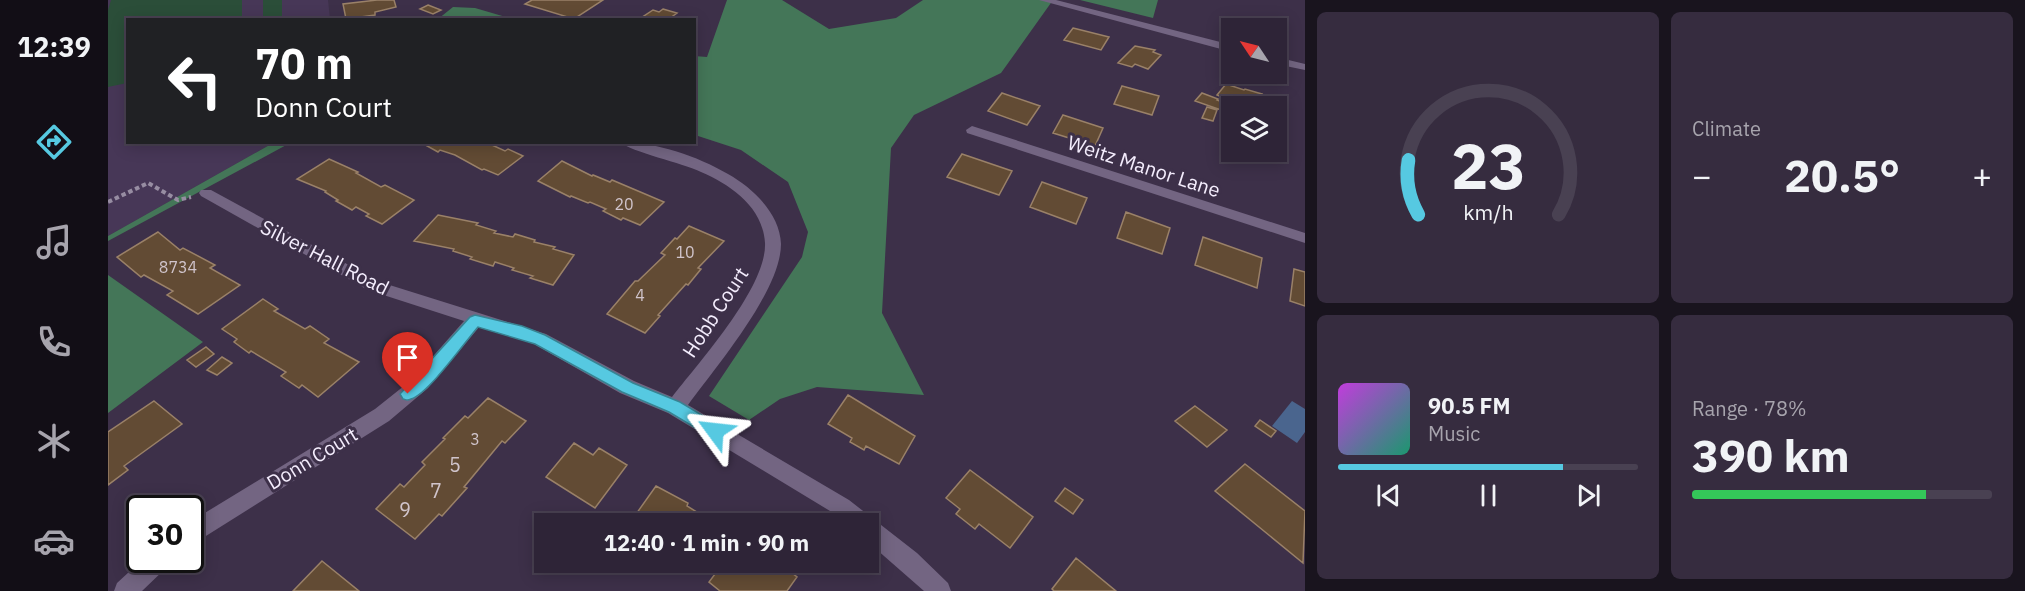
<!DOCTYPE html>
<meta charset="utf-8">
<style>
:root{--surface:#2e2437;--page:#362c3f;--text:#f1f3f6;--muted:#a7a4ad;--line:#494152;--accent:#56c9e1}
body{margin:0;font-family:"IBM Plex Sans",sans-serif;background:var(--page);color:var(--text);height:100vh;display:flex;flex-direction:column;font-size:22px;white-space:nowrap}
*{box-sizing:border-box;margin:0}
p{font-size:20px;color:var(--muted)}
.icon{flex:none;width:33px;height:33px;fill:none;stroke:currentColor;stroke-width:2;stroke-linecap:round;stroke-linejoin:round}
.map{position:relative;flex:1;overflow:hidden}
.panel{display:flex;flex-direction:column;gap:12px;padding:12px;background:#19141e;width:720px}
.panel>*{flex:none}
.guide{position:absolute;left:18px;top:18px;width:570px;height:126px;border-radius:0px;box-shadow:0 3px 15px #0003,0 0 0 2px var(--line);background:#202124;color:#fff;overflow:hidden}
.needle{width:39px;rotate:305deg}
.fabs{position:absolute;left:1113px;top:18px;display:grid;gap:12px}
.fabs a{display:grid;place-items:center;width:66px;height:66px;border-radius:0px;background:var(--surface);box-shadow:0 3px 15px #0003,0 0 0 2px var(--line);font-size:30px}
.speed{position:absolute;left:18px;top:495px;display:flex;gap:12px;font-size:30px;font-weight:700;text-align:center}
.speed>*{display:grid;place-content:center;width:78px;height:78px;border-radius:50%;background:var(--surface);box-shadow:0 3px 15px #0003,0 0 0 2px var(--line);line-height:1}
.speed .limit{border:3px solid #111;border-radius:9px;background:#fff;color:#111}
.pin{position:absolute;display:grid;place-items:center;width:51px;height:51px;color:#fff;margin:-62px -26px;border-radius:50% 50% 50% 0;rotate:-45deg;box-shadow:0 0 6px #0007}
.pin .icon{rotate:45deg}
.me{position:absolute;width:66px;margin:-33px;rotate:300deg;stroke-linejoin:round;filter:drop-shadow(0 0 4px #0008)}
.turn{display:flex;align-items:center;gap:21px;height:126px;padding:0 30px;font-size:27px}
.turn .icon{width:78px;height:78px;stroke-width:2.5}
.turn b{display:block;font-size:42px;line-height:51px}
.big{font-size:45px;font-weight:700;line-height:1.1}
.panel .card{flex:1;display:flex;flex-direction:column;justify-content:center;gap:9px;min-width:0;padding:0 21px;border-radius:9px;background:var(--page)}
.panel .dial{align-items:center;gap:0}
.dial svg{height:156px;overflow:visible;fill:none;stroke:var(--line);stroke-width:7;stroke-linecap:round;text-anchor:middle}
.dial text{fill:var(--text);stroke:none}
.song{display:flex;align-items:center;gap:18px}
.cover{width:72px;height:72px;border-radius:9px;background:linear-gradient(135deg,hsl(290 70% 55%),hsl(160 70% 35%))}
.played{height:6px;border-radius:3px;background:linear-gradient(90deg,var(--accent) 75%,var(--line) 75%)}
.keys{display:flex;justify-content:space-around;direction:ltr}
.heat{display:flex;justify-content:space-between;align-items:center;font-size:33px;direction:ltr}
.charge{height:9px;border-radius:4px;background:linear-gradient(90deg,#34c759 78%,var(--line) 0)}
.panel .tiles{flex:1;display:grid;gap:12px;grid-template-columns:repeat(2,1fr)}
.trip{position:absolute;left:426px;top:513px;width:345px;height:60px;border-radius:0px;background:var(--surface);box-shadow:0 3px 15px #0003,0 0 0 2px var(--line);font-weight:700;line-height:60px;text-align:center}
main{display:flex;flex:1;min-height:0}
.dock{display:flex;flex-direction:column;width:108px;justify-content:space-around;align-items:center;background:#120e16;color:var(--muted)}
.dock .icon{width:42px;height:42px}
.dock .active{color:var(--accent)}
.dock b{font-size:27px;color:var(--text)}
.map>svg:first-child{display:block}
.built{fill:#473757}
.green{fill:#2b4e39}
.forest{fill:#447658}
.water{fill:#4a658e}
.building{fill:#624b34;stroke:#9a8168;stroke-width:1.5}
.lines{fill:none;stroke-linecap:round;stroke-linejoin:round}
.path{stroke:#978da2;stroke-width:4;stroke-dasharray:4.5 3;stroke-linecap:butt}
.minor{fill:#736582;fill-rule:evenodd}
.route{fill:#56c9e1;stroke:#388392;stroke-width:1.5}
.labels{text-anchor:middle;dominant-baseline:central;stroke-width:6;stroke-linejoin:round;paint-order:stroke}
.number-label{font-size:16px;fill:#d0c4cb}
.street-label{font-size:20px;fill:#f4edfd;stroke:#3d3049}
.near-number-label{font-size:20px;fill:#d0c4cb}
</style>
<main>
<nav class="dock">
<b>12:39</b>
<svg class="icon active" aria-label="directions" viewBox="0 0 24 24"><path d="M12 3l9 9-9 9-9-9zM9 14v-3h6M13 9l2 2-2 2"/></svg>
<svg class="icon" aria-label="music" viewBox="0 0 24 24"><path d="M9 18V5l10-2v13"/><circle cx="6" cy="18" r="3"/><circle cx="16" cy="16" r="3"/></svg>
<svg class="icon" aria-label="phone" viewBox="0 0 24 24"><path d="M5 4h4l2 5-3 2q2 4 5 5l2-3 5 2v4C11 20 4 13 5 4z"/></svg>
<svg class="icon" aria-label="climate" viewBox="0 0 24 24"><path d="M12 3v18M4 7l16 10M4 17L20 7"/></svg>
<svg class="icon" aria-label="car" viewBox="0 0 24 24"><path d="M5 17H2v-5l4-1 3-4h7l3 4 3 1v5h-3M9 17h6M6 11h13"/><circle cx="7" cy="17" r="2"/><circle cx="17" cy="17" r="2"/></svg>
</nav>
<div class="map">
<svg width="1197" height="591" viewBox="0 0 1197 591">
<rect width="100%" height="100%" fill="#3d3049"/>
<path class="built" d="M0,0h220l2,19 -202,1v122l145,1 -165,93z"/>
<path class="green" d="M3,0h131v19l-114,1 -1,63 -19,4v-77z
M155,0h19v19h-19z"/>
<path class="forest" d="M619,0h55l47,29 67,-11 27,-18h130l-52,73 -87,42 -23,33 -9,165 42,82 -107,-8 -37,12 -31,21 -40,-24 93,-139 6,-25 -20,-50 -47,-32 -46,-15 -1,-79 13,1z
M972,0h78l-5,18z
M345,7l22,1 38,11h-75z
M165,143h17l-182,98v-5z
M0,275l95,67 -95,71z"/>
<path class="water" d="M1184,401l13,8v23l-8,11 -25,-17z"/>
<path class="building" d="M269,0h17l2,7 -21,5v3l-29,4 -3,-15z
M424,0h71l-29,19 -49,-15z
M320,5l13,5 -8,4 -13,-5z
M555,9l14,4 -4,3 11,4h-32l-8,-4 9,-6 6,2z
M965,28l36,9 -8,13 -37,-10z
M1027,46l20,4 -2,2 8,3 -13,14 -13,-5 -3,3 -14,-4z
M1118,84l18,6 1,-1 17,5 -9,12h-11l-25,-11z
M1014,86l37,10 -7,19 -38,-11z
M894,93l38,13 -13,19 -39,-14z
M1094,93l16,6 -1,1 15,6 -5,6 -32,-11z
M1099,107l10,3 -4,11 -11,-3z
M955,115l40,13 -8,18 -42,-13z
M312,142h73l-1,3 13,6 3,-2 15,7 -25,19 -14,-6 -2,1 -27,-15 -15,-5 -2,2z
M854,154l50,17 -13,24 -52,-18z
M221,159l29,13 -2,1 25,14 4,-2 29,15 -32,24 -16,-8 3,-2 -13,-7 -4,3 -16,-9 2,-1 -13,-8 1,-1 -29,-12z
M454,161l30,15 1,-1 17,7 2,-2 52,22 -24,23 -17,-7 -2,2 -18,-9 3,-2 -16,-7 -2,1 -17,-7 -1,1 -32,-16z
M934,182l45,16 -11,26 -46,-17z
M1018,212l44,16 -8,26 -45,-16z
M330,215l40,8 -2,2 20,6 -2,2 19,4 2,-3 20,6 -1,2 21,5 -2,2 21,6 -21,30 -23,-7 3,-2 -21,-6 2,-2 -19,-6 -2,4 -23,-7 2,-2 -19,-6 1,-2 -40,-8z
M581,226l35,15 -26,27 3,1 -13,16 -2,-1 -28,31 2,1 -15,17 -38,-19 28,-33h3l27,-26 -4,-2 14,-15 2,1z
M50,232l22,18 3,-2 32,17 -5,3 30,17 -42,29 -31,-19 6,-4 -29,-16 -3,2 -24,-20z
M1095,237l59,21 -5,30 -62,-23z
M1186,269l11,3v34l-15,-5z
M155,299l15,10 -4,2 31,18 5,-3 19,13 -5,4 35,19 -41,35 -16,-12 -3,3 -18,-12 5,-4 -35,-21 -2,2 -15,-11 3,-3 -15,-10z
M98,347l8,7 -18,13 -9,-7z
M114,357l10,6 -15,12 -10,-5z
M740,395l67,41 -16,28 -33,-18 -2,4 -14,-8 2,-4 -24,-14z
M380,398l38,23 -21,22 -3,-2 -38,46 3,1 -25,28 -3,-2 -24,25 -39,-30 24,-25 4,3 21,-22 -3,-3 23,-23 -2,-1 22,-22 3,2z
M46,401l28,23 -58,42 4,4 -20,15v-53z
M1087,406l32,24 -20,17 -32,-26z
M1152,420l16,11 -5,6 -16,-11z
M466,443l19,12 6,-7 28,17 -32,43 -49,-31z
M1137,464l60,47 -2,52 -88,-72z
M862,470l63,47 -23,31 -31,-24 -4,5 -19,-15 4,-5 -14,-11z
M548,486l32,17 -1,3 18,11 -4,7h-72z
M957,488l18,12 -10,14 -18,-13z
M968,558l40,33h-62l-2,-2z
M214,561l37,30h-66z
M616,562h54l19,15 -10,14h-67l-11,-9z"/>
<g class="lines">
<path class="path" d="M0,202l40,-19 30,17 13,-3"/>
<path class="minor" d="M931,0h17l176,45v7z
M1168,57l29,7v6l-29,-6z
M864,126l333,107v10l-338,-110 -1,-3z
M512,142c36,0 77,14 108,32 25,14 52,40 53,70 0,47 -66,124 -93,161l161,95 68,53 31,30 3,8h-27l-56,-49v-18h-22l-11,-10 -167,-101 -48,-20 -86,-49 -54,-18 -52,62 -39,33 -199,125v-24l185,-113 39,-31 50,-57 -96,-31 -167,-94 -2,-3 2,-3h10l169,92 166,52 88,47 38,16c27,-35 95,-110 93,-154 -2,-36 -34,-58 -64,-71 -18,-9 -70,-20 -81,-30z
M34,560h27l-3,8 -24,23h-28l3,-8z"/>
</g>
<path class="route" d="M367,315l47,11 23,9 88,48 47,19 40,24 3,5 -3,5 -5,2 -6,-2 -40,-24 -47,-20 -87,-48 -57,-17c-14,16 -49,66 -67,72 -4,2 -4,1 -8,0l-3,-5 70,-77z"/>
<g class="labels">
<g class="number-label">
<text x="516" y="204">20</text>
<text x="577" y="252">10</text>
<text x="70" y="267">8734</text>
<text x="532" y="295">4</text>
<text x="367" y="439">3</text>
</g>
<g class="street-label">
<text transform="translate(1036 166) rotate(18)">Weitz Manor Lane</text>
<text transform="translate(217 257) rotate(27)">Silver Hall Road</text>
<text transform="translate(607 312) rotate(-57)">Hobb Court</text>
<text transform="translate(204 458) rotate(-31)">Donn Court</text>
</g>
<g class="near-number-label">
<text x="347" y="464">5</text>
<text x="328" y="490">7</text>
<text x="297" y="509">9</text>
</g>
</g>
</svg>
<div class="fabs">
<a><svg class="needle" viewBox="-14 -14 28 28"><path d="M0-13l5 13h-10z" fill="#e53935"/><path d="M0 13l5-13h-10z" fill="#a7a4ad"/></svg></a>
<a><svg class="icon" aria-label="layers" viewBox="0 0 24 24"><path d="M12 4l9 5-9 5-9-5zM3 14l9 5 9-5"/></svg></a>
</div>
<div class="speed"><div class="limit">30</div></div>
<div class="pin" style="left:300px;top:394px;background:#d93025"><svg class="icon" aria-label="arrive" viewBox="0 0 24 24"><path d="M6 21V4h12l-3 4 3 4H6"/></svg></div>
<svg class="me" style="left:607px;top:431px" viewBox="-20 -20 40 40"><path d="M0-17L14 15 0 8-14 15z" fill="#56c9e1" stroke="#fff" stroke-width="4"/></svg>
<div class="trip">12:40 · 1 min · 90 m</div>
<div class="guide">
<div class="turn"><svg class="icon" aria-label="left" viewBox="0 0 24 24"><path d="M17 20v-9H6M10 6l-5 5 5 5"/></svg><div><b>70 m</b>Donn Court</div></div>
</div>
</div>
<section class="panel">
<div class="tiles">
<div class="card dial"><svg viewBox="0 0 100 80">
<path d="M14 69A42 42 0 1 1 86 69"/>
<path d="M14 69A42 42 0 0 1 9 41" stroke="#56c9e1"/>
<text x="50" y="56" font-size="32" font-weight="700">23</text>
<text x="50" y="72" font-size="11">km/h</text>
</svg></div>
<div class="card"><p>Climate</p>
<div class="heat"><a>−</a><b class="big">20.5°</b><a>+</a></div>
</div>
<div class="card">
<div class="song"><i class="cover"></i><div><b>90.5 FM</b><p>Music</p></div></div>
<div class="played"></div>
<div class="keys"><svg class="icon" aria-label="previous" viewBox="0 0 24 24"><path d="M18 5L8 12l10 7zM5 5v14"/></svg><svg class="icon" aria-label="pause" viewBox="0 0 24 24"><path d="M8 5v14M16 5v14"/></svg><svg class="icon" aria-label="next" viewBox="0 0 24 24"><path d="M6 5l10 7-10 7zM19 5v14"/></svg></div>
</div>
<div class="card"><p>Range · 78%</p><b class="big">390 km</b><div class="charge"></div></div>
</div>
</section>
</main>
